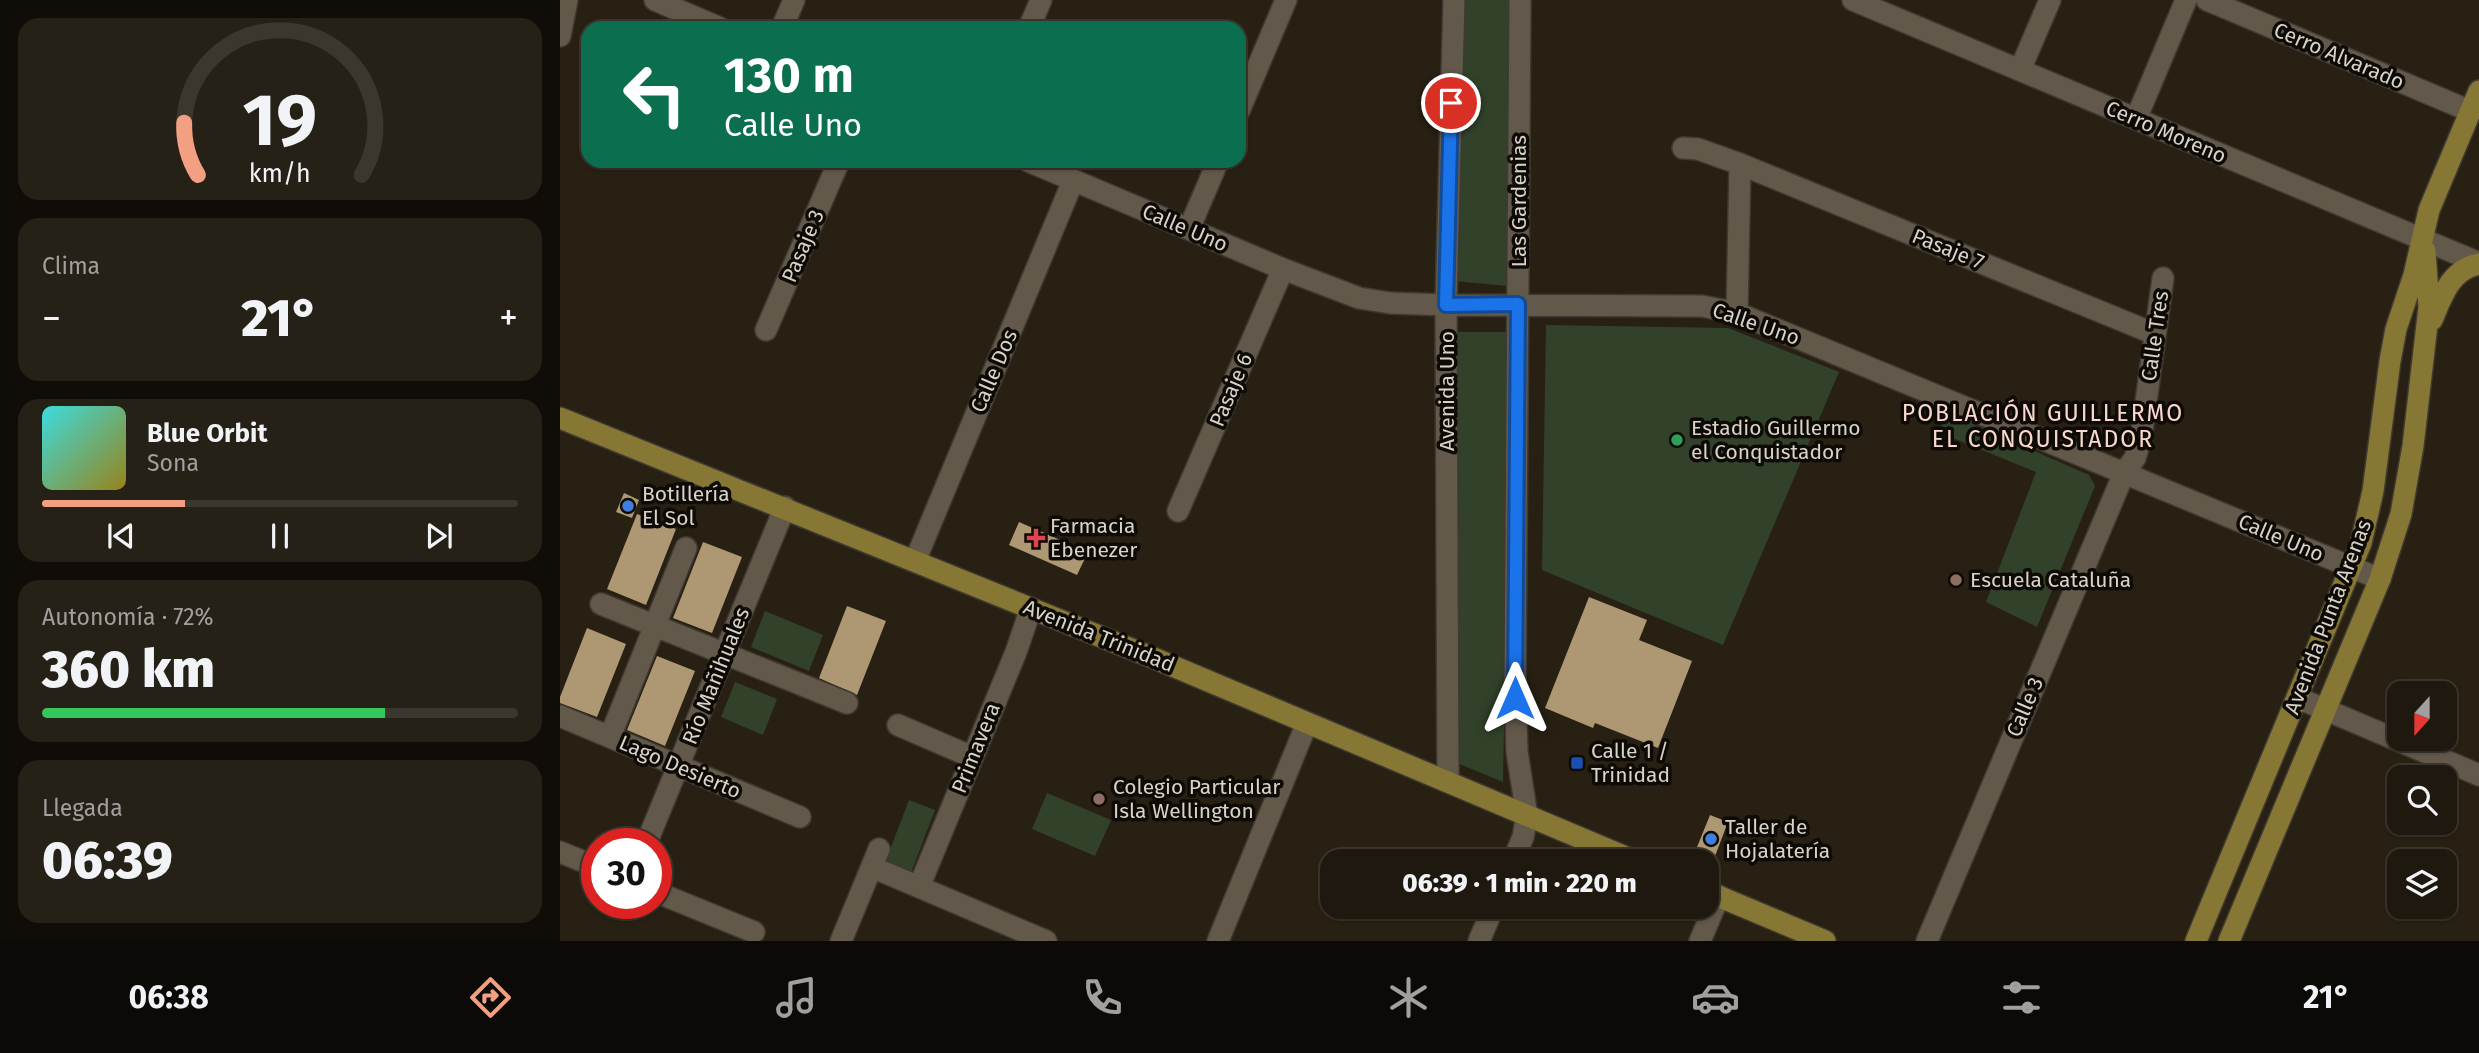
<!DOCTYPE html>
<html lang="es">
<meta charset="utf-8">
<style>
:root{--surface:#1e180e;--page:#262117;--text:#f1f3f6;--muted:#a1a09e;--line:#3c372e;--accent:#f2a081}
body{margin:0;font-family:"Fira Sans",sans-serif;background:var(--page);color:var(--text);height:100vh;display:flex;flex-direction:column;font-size:26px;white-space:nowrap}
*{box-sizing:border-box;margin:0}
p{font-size:23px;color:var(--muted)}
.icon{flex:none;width:38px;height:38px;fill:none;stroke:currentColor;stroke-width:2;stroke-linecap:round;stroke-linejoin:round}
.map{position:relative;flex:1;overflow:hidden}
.details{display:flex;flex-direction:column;gap:18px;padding:18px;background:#100d08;width:560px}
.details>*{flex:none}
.top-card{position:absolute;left:21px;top:21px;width:665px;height:147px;border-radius:21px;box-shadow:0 2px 5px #0004,0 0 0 2px var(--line);background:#0b6e4f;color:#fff;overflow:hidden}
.needle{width:46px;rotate:201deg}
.buttons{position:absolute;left:1827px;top:681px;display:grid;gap:14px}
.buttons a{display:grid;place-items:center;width:70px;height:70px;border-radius:14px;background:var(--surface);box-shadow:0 2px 5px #0004,0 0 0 2px var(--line);font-size:35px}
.speed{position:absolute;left:21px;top:828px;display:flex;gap:14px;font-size:35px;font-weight:700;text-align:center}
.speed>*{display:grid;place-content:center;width:91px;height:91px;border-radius:50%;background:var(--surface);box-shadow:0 2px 5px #0004,0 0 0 2px var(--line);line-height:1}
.speed .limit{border:10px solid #d22;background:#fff;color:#111}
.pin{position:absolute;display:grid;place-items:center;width:60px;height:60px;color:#fff;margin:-30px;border:4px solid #fff;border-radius:50%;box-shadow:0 2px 7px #0007}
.me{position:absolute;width:77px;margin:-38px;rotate:0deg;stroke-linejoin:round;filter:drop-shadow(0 0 5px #0008)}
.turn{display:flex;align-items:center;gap:24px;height:147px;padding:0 28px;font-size:32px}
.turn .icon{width:91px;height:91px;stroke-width:2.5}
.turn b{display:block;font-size:49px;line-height:60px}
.big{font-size:52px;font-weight:800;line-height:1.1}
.details .tile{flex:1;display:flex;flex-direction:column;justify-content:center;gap:10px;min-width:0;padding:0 24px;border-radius:21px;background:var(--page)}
.details .dial{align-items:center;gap:0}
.dial svg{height:182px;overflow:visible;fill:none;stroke:var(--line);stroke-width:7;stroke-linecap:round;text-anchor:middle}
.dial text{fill:var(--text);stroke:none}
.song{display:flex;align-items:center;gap:21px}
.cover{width:84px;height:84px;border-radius:10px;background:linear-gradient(135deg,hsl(180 70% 55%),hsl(50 70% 35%))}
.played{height:7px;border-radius:4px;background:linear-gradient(90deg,var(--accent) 30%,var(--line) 30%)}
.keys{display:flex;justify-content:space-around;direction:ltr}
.heat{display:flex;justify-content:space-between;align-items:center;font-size:38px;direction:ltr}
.charge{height:10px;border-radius:5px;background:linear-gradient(90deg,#34c759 72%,var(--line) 0)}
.trip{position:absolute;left:760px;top:849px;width:399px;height:70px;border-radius:21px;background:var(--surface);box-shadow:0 2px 5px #0004,0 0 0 2px var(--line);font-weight:800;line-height:70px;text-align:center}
.dock{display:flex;height:112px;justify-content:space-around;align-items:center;background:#0c0a06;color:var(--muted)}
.dock .icon{width:49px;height:49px}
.dock .selected{color:var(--accent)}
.dock b{font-size:32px;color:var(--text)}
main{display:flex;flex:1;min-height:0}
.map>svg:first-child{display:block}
.green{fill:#32422a}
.building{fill:#ae9773}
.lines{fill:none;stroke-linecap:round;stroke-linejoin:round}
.minor-casing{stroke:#403931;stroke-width:24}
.major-casing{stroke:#403931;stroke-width:24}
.minor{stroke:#62594a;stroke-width:21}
.major{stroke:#867834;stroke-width:21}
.route-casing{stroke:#114b97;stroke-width:18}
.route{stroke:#1a73e8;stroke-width:12}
.leisure-dot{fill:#2e9e5b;stroke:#0e0a05;stroke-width:2.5}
.shop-dot{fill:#3f7fe0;stroke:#0e0a05;stroke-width:2.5}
.health-dot{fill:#e0444e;stroke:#0e0a05;stroke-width:2.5}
.education-dot{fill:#8d6e63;stroke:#0e0a05;stroke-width:2.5}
.transit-dot{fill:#1a4fb4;stroke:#0e0a05;stroke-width:2.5}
.labels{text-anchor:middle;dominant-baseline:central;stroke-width:7;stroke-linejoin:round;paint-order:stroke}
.street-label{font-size:21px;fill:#d8d3ca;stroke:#0e0a05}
.poi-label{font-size:21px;fill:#d8d3ca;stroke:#0e0a05;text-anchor:start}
.neighbourhood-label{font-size:23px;letter-spacing:2px;fill:#fad9cd;stroke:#0e0a05}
</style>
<main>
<section class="details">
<div class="tile dial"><svg viewBox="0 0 100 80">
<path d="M14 69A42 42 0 1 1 86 69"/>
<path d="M14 69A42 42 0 0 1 8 46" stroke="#f2a081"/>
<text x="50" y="56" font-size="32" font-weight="700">19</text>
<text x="50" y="72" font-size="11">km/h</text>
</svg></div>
<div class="tile"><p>Clima</p>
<div class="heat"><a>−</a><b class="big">21°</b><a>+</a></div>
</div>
<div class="tile">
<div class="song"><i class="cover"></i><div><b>Blue Orbit</b><p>Sona</p></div></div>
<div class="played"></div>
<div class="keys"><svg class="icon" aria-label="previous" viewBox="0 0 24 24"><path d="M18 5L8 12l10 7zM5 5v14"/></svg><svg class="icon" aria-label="pause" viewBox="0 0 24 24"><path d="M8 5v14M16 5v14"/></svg><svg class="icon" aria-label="next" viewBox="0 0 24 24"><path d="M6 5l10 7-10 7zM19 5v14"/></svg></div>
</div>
<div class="tile"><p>Autonomía · 72%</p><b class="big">360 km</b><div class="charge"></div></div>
<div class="tile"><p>Llegada</p><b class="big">06:39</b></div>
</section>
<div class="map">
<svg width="1919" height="941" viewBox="0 0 1919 941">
<rect width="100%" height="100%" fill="#282013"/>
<path class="green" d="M904,0h48l-4,286 -54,-5z
M986,325l182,3 111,44 -116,273 -181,-75z
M894,332h57l-8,450 -46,-19z
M1388,413l141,62 6,11 -58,141 -51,-25 50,-130 -98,-40z
M205,611l58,24 -14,36 -58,-24z
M175,682l42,17 -14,36 -42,-18z
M487,793l64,27 -16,36 -63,-27z
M349,800l26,10 -26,68 -26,-10z"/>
<path class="building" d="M64,493l15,7 -7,18 -16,-6z
M77,514l39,15 -30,76 -39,-16z
M459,522l69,30 -11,23 -68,-30z
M143,542l39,15 -30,76 -39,-15z
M1029,597l58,23 -8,20 53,21 -34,87 -63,-25 -2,5 -48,-20z
M287,606l39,15 -29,74 -38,-17z
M27,628l39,16 -29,73 -37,-14v-6z
M97,656l38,15 -30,75 -38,-16z
M1150,815l18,7 -16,42 -19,-7z"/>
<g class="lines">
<g class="minor-casing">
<path id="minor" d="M95,0l65,28
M1293,0l626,263
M1647,0l263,111
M222,28l12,-28
M469,28l12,-28
M0,36l7,-36
M1460,70l30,-70
M679,111l47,-111
M1576,119l50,-119
M1123,148l15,1 42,15 415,170
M468,161l255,108 76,29 31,5 56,2 256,1 35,7 643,266
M629,229l29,-68
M1177,313l3,-149
M206,330l73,-169
M618,511l105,-242
M355,561l158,-380
M41,604l246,99
M1738,698l181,77
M0,716l240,101
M338,725l74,32
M50,737l76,-189
M888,782l-2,-477 8,-305
M86,844l139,-337
M0,852l37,15
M953,861l10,-24 4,-21 -10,-64 -2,-73 5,-679
M312,867l174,74
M359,887l97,-235 15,-44
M96,892l98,40
M281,941l38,-92
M658,941l89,-218
M919,941l15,-35
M1140,941l19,-45
M1367,941l189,-449 8,-19 11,-15 6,-20 22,-160"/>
</g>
<g class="major-casing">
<path id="major" d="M1872,320c10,-24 19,-51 47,-56
M0,418l596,241 479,202
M1146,891l119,50
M1636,941l165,-398 12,-52 17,-130 6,-32 18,-54 15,-65 50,-119
M1669,941l151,-362 21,-65 12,-68 16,-139 -4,-56"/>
</g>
<use href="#minor" class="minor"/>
<use href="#major" class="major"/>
</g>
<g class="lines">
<g class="route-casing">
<path id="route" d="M891,103l-5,202 72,-1 -3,394"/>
</g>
<use href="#route" class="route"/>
</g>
<circle class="leisure-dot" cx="1117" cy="440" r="7"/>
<g class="shop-dot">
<circle cx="68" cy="506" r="7"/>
<circle cx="1151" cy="839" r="7"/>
</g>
<path class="health-dot" d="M472.5 527.5h7v7h7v7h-7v7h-7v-7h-7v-7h7z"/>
<g class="education-dot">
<circle cx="1396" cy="580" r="7"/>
<circle cx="539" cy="799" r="7"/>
</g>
<rect class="transit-dot" x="1010" y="756" width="14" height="14" rx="3.5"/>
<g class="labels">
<g class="street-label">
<text transform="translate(1779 56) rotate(23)">Cerro Alvarado</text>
<text transform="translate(1606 132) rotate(23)">Cerro Moreno</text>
<text transform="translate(959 201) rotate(-90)">Las Gardenias</text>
<text transform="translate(625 228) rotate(23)">Calle Uno</text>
<text transform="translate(243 246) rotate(-67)">Pasaje 3</text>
<text transform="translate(1388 249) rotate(22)">Pasaje 7</text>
<text transform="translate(1196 324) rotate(19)">Calle Uno</text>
<text transform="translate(1595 336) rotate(-82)">Calle Tres</text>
<text transform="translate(434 371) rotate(-67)">Calle Dos</text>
<text transform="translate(671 390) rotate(-67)">Pasaje 6</text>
<text transform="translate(887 391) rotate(-90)">Avenida Uno</text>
<text transform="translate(1721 538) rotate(23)">Calle Uno</text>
<text transform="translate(1768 617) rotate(-69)">Avenida Punta Arenas</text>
<text transform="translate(539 636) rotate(22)">Avenida Trinidad</text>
<text transform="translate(156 676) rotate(-68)">Río Mañihuales</text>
<text transform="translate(1465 707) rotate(-67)">Calle 3</text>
<text transform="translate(416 748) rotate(-68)">Primavera</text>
<text transform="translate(120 767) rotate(23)">Lago Desierto</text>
</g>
<g class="poi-label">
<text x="1131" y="428">Estadio Guillermo<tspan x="1131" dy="24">el Conquistador</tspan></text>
<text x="82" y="494">Botillería<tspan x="82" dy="24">El Sol</tspan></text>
<text x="490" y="526">Farmacia<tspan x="490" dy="24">Ebenezer</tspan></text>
<text x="1410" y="580">Escuela Cataluña</text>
<text x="1031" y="751">Calle 1 /<tspan x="1031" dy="24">Trinidad</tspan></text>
<text x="553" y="787">Colegio Particular<tspan x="553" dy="24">Isla Wellington</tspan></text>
<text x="1165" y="827">Taller de<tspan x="1165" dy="24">Hojalatería</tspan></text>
</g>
<g class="neighbourhood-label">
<text x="1483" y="413">POBLACIÓN GUILLERMO<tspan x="1483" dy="26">EL CONQUISTADOR</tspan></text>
</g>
</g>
</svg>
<div class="buttons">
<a><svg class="needle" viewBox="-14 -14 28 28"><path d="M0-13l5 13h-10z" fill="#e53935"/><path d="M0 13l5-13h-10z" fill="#a1a09e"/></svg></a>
<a><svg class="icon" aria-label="search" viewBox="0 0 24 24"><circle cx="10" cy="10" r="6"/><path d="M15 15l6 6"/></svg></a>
<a><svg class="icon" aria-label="layers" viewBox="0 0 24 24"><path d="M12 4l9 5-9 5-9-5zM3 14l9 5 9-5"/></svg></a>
</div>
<div class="speed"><div class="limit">30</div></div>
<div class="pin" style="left:891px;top:103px;background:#d93025"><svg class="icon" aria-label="arrive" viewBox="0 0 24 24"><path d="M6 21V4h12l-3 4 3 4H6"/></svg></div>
<svg class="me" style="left:955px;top:698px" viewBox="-20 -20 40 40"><path d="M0-17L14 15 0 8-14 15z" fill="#1a73e8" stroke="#fff" stroke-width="4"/></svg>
<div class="trip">06:39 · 1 min · 220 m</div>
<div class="top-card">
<div class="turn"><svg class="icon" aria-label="left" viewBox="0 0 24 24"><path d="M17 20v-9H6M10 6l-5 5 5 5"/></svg><div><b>130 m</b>Calle Uno</div></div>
</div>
</div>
</main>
<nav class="dock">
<b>06:38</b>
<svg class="icon selected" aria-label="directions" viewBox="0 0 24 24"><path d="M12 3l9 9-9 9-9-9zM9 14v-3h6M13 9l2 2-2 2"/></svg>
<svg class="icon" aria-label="music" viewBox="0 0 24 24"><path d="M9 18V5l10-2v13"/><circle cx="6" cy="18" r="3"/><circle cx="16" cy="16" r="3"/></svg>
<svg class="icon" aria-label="phone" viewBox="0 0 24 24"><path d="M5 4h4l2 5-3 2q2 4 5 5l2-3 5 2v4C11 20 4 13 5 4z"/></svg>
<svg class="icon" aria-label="climate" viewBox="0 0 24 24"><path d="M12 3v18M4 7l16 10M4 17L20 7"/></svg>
<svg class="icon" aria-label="car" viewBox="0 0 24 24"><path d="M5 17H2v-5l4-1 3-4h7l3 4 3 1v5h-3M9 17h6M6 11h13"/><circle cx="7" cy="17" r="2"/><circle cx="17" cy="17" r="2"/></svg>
<svg class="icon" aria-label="filters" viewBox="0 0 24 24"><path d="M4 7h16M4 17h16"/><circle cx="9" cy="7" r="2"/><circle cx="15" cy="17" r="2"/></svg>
<b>21°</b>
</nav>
